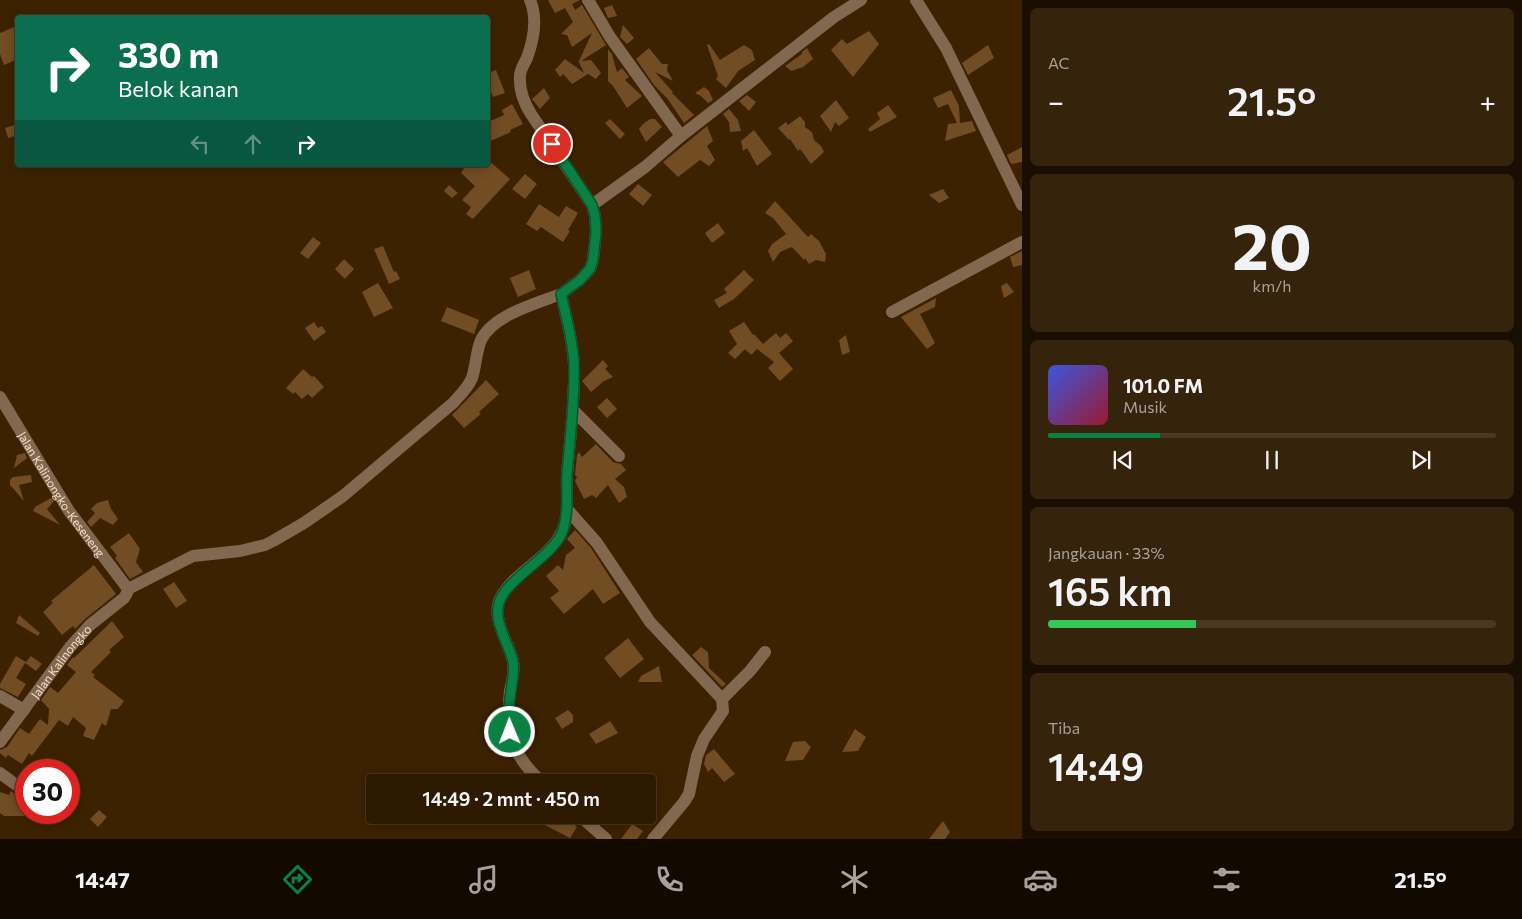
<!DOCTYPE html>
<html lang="id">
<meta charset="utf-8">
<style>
:root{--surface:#2e1a01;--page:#36230b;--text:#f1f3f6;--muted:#a7a199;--line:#493823;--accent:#0b8043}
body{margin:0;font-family:Commissioner,sans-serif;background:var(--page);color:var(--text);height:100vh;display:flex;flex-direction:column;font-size:19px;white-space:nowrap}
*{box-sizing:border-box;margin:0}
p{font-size:16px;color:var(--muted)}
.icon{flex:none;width:28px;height:28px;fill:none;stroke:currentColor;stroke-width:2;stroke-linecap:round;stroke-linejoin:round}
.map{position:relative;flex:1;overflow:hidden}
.sheet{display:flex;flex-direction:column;gap:8px;padding:8px;background:#190e01;width:500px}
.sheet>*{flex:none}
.banner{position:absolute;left:15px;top:15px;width:475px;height:152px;border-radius:5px;box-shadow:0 2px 12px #0003,0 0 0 1px var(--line);background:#0b6e4f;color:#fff;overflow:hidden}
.speed{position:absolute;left:15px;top:759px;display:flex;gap:10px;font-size:25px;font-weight:700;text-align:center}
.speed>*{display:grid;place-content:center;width:65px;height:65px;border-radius:50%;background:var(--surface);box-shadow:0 2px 12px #0003,0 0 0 1px var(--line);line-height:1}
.speed .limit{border:8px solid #d22;background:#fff;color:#111}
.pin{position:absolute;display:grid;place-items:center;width:42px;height:42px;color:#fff;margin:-21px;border:2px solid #fff;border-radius:50%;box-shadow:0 1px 5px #0007}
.me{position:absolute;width:55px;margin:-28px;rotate:359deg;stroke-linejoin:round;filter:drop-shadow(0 0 4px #0008)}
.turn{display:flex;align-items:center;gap:18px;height:105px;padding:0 20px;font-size:22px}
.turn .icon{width:65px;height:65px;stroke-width:2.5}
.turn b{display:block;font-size:35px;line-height:42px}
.lanes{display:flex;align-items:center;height:48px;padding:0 20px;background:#0003;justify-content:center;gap:25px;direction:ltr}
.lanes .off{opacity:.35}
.big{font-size:38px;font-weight:600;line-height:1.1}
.sheet .card{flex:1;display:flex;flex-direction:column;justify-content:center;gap:8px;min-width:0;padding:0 18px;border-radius:8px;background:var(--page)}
.sheet .dial{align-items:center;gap:0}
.dial b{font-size:65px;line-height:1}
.song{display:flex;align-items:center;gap:15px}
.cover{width:60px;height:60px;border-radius:8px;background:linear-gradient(135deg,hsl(230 70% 55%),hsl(350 70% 35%))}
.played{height:5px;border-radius:2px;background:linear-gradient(90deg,var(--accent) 25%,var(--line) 25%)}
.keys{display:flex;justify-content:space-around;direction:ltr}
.heat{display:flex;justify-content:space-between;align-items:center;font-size:28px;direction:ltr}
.charge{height:8px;border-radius:4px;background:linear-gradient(90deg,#34c759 33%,var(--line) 0)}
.trip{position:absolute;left:366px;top:774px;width:290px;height:50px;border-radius:5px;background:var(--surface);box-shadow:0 2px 12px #0003,0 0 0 1px var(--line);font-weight:600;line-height:50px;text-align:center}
.tabs{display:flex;height:80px;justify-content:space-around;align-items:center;background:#120a00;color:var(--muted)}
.tabs .icon{width:35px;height:35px}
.tabs .on{color:var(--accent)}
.tabs b{font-size:22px;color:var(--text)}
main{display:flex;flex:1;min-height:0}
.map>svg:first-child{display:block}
.building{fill:#724c23}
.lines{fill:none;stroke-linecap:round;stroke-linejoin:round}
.minor{stroke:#82684e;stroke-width:12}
.route-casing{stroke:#07532c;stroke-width:12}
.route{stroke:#0b8043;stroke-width:9}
.labels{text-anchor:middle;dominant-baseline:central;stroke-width:5;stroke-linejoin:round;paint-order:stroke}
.street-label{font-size:12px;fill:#f5dec9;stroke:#2e1a05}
</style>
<main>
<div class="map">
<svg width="1022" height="839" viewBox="0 0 1022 839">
<rect width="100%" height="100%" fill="#3d2201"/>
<path class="building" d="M548,0h32l-8,4 3,6 7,-5 24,40 -25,16 10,-1 10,13 -5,6 -8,-5 -16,10 -9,-10 -3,3 -5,-7 10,-11 19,14 -5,-11 -1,1 14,-30 -20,14 -5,-12 -6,-1 12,-12 -8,-14 -10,5z
M612,5l5,11 -9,2 -4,-10z
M623,25l11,13 -7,6 -7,-7z
M14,27l4,9v23l-14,6 -4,-11v-21z
M869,31l10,13 -26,33 -22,-27 11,-11 5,5z
M709,44l11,16 24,-15 8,5 3,10 -17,11 -12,17 -10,-9 2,-3 -11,-31z
M988,45l6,13 -26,17 -6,-12z
M649,48l13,16h6l-1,6 6,11 -18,-9 18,20 -1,1 22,22 -10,8 -17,-25 -13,-13 -18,-26z
M807,48l6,11 -10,8 -12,4 -6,-5 17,-12v-2z
M608,49l4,5 5,18 5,-4 7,9 -4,3 17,16 -15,12 -14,-22 -5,-5z
M496,70l9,23 -12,4 -4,-10 -1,1v-15z
M704,87l5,4 4,9 -5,3 -7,-7 -6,-3z
M544,88l6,10 -10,11 -8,-10z
M951,90l8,16 1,17 12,-2 4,10 -31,10 3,-17 9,-1 -9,-19 -10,4 -5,-10z
M747,95l9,7 -7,9 -10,-10z
M836,100l13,18 -10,8 -4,-4 -4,10 -11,-16z
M512,104l11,20 -13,6 1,2 -23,10v-20l16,-7 -2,-5z
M888,105l9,12 -27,15 -2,-3 12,-10 -3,-6z
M729,109l9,11 3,11 -11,1 -1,-10 -6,-8z
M800,116l5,6v5l7,5 2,8 7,6 3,6 -13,12 -11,-15 -2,2 -8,-12 -1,1 -11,-12 8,-6 2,3z
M610,119l15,15 -5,5 -15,-16z
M650,119h5l7,8 -16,15 -7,-13 4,-5z
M18,124v11l-10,3 -3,-10z
M707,126l6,15 -6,5 8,14 -6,6 -9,-6 -22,17 -15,-15z
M754,130l18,24 -15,12 -10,-18 -4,3 -2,-10z
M1022,147v15l-11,2 -4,-9z
M488,160l22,19 -37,40 -7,-5 5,-7 -9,-7 13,-14 -14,-13 5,-8h22z
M525,174l12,10 -12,15 -13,-10z
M638,184l14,11 -9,11 -14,-12z
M449,185l9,8 -6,5 -8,-7z
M943,189l6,9 -10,5 -10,-8z
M775,201l33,36 3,-3 8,7 7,13 -1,8 -9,-2 -7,4 -4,-6 -1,2 -12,-13 -12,5 -7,10 -5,-11 4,-7 14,-10 -13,-16 -8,-5z
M539,204l20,13 7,-11 12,7 -10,17 2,1 -7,11 -22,-15 -4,4 -11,-7z
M718,223l7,10 -13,10 -7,-10z
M313,237l8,6 -13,16 -8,-6z
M383,246l11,26 2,-1 4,8 -11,5 -15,-35z
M1022,251v14l-9,2 -3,-10z
M344,259l10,10 -9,10 -10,-10z
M529,270l7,19 -18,8 -8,-19z
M744,270l10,10 -20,19 -15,9 -5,-8 13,-7 -3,-4z
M378,283l15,25 -19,9 -12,-25z
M1007,283l7,9 -10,6 -3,-12z
M936,298l-1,9 -15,7 15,29 -8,6 -26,-32z
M447,307l32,13 -5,14 -33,-13z
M314,322l4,6 4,-2 4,6 -12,9 -9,-13z
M744,322l9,13 1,-1 9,10 13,-11 4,5 6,-5 7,8 -14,12 14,16 -13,12 -12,-13 6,-6 -17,-13 -6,6 -6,-6 -10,10 -7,-6 9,-9 -8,-13z
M846,335l4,17 -8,3 -3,-15z
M603,360l5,6 -3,3 8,8 -9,4 -13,11 -9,-11z
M303,369l9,8 2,-1 10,11 -12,11 -4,-4 -6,5 -7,-7 -2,2 -7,-6z
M486,380l13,14 -20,18 2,2 -17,14 -12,-13z
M607,398l10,11 -10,9 -10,-11z
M596,444l17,18 8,2 5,6 -11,9 9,8 3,10 -8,6 -11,-18 -12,13 -4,-3 -8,4 -9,-18 2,-4 -2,-2 2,-20 2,-3 3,5z
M25,453l2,5 -13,10 3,-13z
M31,475l1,7 -13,3 5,16 -14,-16v-5l3,-3z
M51,498l3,3 -7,8 13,16 -27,-14 2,-4z
M108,500l3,9 7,10 -5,6 -13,-7 -9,9 -4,-5 8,-9 -4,-4 6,-6z
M575,530l16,18 29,45 -17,11 -10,-15 -29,25 -14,-16 9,-7 -13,-15 12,-11 5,5 3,-15 9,-7 -8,-9z
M129,533l11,16 -4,13 7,10 -13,7 -15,-21 2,-2 -7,-9z
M94,565l22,29 -31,25 -10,10 -2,-3 -11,9 -19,-23 10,-9 -2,-2z
M174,582l13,19 -11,7 -13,-19z
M19,615l21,18 -2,3 -22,-13z
M112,621l12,16 -15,13 2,2 -20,20 4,3 -2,2 31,24 -6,8h-7l-5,17 -4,-3 -8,17 -11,-4 3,-8 -13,-11 -5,9 -9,-6 -27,36 -3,-3 -7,11 -14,-9 -2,3 -6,-5v-3l7,-3 13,-19 9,6 11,-15 8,6 1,-16 -8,-9 9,-13 8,6 18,-21 -9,-7 6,-8 1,1z
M628,638l16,21 -24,19 -16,-20z
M701,647l7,5 1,16 17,16 -4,3 -30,-32z
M16,656l10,6 5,-6 11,8 -6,7 -11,-8 -9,15 10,6 -8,13 -18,-9v-4z
M659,666l3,16h-24l3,-6z
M568,710l5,5v7l-11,7 -7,-11z
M610,721l8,12 -22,11 -7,-10z
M855,729l11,8 -8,14 -16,1z
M805,741l6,6 -8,13 -18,1 8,-19z
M714,749l21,25 -11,8 -12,-14 -4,4 -4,-8 2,-9z
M11,791l10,8 5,1v16h-22l-4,-3v-21l9,3z
M99,810l8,7 -9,10 -8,-8z
M538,815h25l14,12 -7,11 -27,-14z
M943,821l7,11 -5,7h-16z
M632,824l11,7 -6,8h-16z"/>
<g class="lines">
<g class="minor">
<path d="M530,0c8,19 4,39 -3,58 -3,6 -7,12 -7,18 -1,14 4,27 11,38l61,91 3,11 1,16 -3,28 -3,9 -10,11 -19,14c5,22 12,47 13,71 1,36 -4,73 -7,109 -1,17 2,33 -2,49 -8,33 -48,45 -64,74 -11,20 7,44 12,64 2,10 -1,20 -3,30 -5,40 2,65 32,91"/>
<path d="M588,0l22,37 71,99"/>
<path d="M916,0l30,48 76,157"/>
<path d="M592,205l53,-38 36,-31 153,-119 27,-17"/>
<path d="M892,312l130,-70"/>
<path id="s1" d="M0,397l69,114 59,78"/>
<path d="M573,410l46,46"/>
<path d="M567,509l30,34 53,79 72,77 1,12 -19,28 -7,17 -8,38 -5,8 -31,37"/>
<path d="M128,589l65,-33 47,-5 25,-6 8,-4 31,-18 39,-27 110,-93c7,-8 15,-15 19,-25 4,-12 4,-26 9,-38 12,-25 56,-37 80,-46"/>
<path d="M0,696l24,14"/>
<path d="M722,699l28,-28 15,-19"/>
<path id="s2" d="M0,742l70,-95 20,-22 34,-27 3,-5 1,-4"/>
<path d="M0,773l26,19"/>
<path d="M579,815l27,24"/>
</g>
</g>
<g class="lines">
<g class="route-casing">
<path id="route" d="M510,732c-3,-13 -1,-27 1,-41 1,-10 4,-20 2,-30 -6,-22 -25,-46 -9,-68 14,-21 51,-39 59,-63 6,-18 3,-37 4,-56 3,-37 8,-73 7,-110 -1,-23 -8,-48 -13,-70l19,-14 10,-11 3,-9 3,-28 -1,-16 -3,-11 -40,-61"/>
</g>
<use href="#route" class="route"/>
</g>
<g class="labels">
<g class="street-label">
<text stroke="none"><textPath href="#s1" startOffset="115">Jalan Kalinongko-Keseneng</textPath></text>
<text stroke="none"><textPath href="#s2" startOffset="101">Jalan Kalinongko</textPath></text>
</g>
</g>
</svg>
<div class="speed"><div class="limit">30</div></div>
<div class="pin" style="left:552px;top:144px;background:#d93025"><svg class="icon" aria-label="arrive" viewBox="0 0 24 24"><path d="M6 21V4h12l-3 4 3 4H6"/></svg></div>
<svg class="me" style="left:510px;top:732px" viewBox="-20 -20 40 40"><circle r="17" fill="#0b8043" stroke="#fff" stroke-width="3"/><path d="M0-11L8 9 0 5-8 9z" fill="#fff"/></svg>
<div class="trip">14:49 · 2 mnt · 450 m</div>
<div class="banner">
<div class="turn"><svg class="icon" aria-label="right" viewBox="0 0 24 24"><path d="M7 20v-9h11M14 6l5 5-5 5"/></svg><div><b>330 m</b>Belok kanan</div></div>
<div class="lanes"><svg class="icon off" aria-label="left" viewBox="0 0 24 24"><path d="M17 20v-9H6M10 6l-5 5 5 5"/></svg><svg class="icon off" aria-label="ahead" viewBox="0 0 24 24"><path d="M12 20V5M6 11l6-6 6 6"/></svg><svg class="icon" aria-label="right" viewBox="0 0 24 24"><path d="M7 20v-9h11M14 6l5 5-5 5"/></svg></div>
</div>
</div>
<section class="sheet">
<div class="card"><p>AC</p>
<div class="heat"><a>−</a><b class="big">21.5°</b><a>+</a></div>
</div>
<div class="card dial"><b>20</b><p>km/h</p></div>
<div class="card">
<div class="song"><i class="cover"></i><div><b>101.0 FM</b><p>Musik</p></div></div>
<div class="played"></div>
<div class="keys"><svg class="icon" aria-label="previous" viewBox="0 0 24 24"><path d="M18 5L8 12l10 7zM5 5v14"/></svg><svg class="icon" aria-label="pause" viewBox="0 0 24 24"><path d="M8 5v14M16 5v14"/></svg><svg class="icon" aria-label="next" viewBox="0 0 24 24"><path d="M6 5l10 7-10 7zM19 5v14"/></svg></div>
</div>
<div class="card"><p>Jangkauan · 33%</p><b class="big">165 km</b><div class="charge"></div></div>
<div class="card"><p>Tiba</p><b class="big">14:49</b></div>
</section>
</main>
<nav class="tabs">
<b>14:47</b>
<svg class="icon on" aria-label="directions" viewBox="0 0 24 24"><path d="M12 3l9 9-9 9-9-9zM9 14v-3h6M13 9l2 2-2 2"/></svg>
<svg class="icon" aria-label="music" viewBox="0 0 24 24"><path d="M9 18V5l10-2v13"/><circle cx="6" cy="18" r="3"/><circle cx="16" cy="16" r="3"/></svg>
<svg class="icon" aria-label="phone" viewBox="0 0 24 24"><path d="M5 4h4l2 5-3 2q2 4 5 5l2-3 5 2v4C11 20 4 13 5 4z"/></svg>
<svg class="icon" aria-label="climate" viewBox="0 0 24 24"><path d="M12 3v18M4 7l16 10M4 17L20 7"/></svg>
<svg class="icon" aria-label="car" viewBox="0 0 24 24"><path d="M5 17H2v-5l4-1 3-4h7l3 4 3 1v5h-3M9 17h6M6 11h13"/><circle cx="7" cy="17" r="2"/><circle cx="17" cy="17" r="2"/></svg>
<svg class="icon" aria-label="filters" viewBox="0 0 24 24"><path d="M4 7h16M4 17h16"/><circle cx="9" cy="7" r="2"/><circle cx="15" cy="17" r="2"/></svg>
<b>21.5°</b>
</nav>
